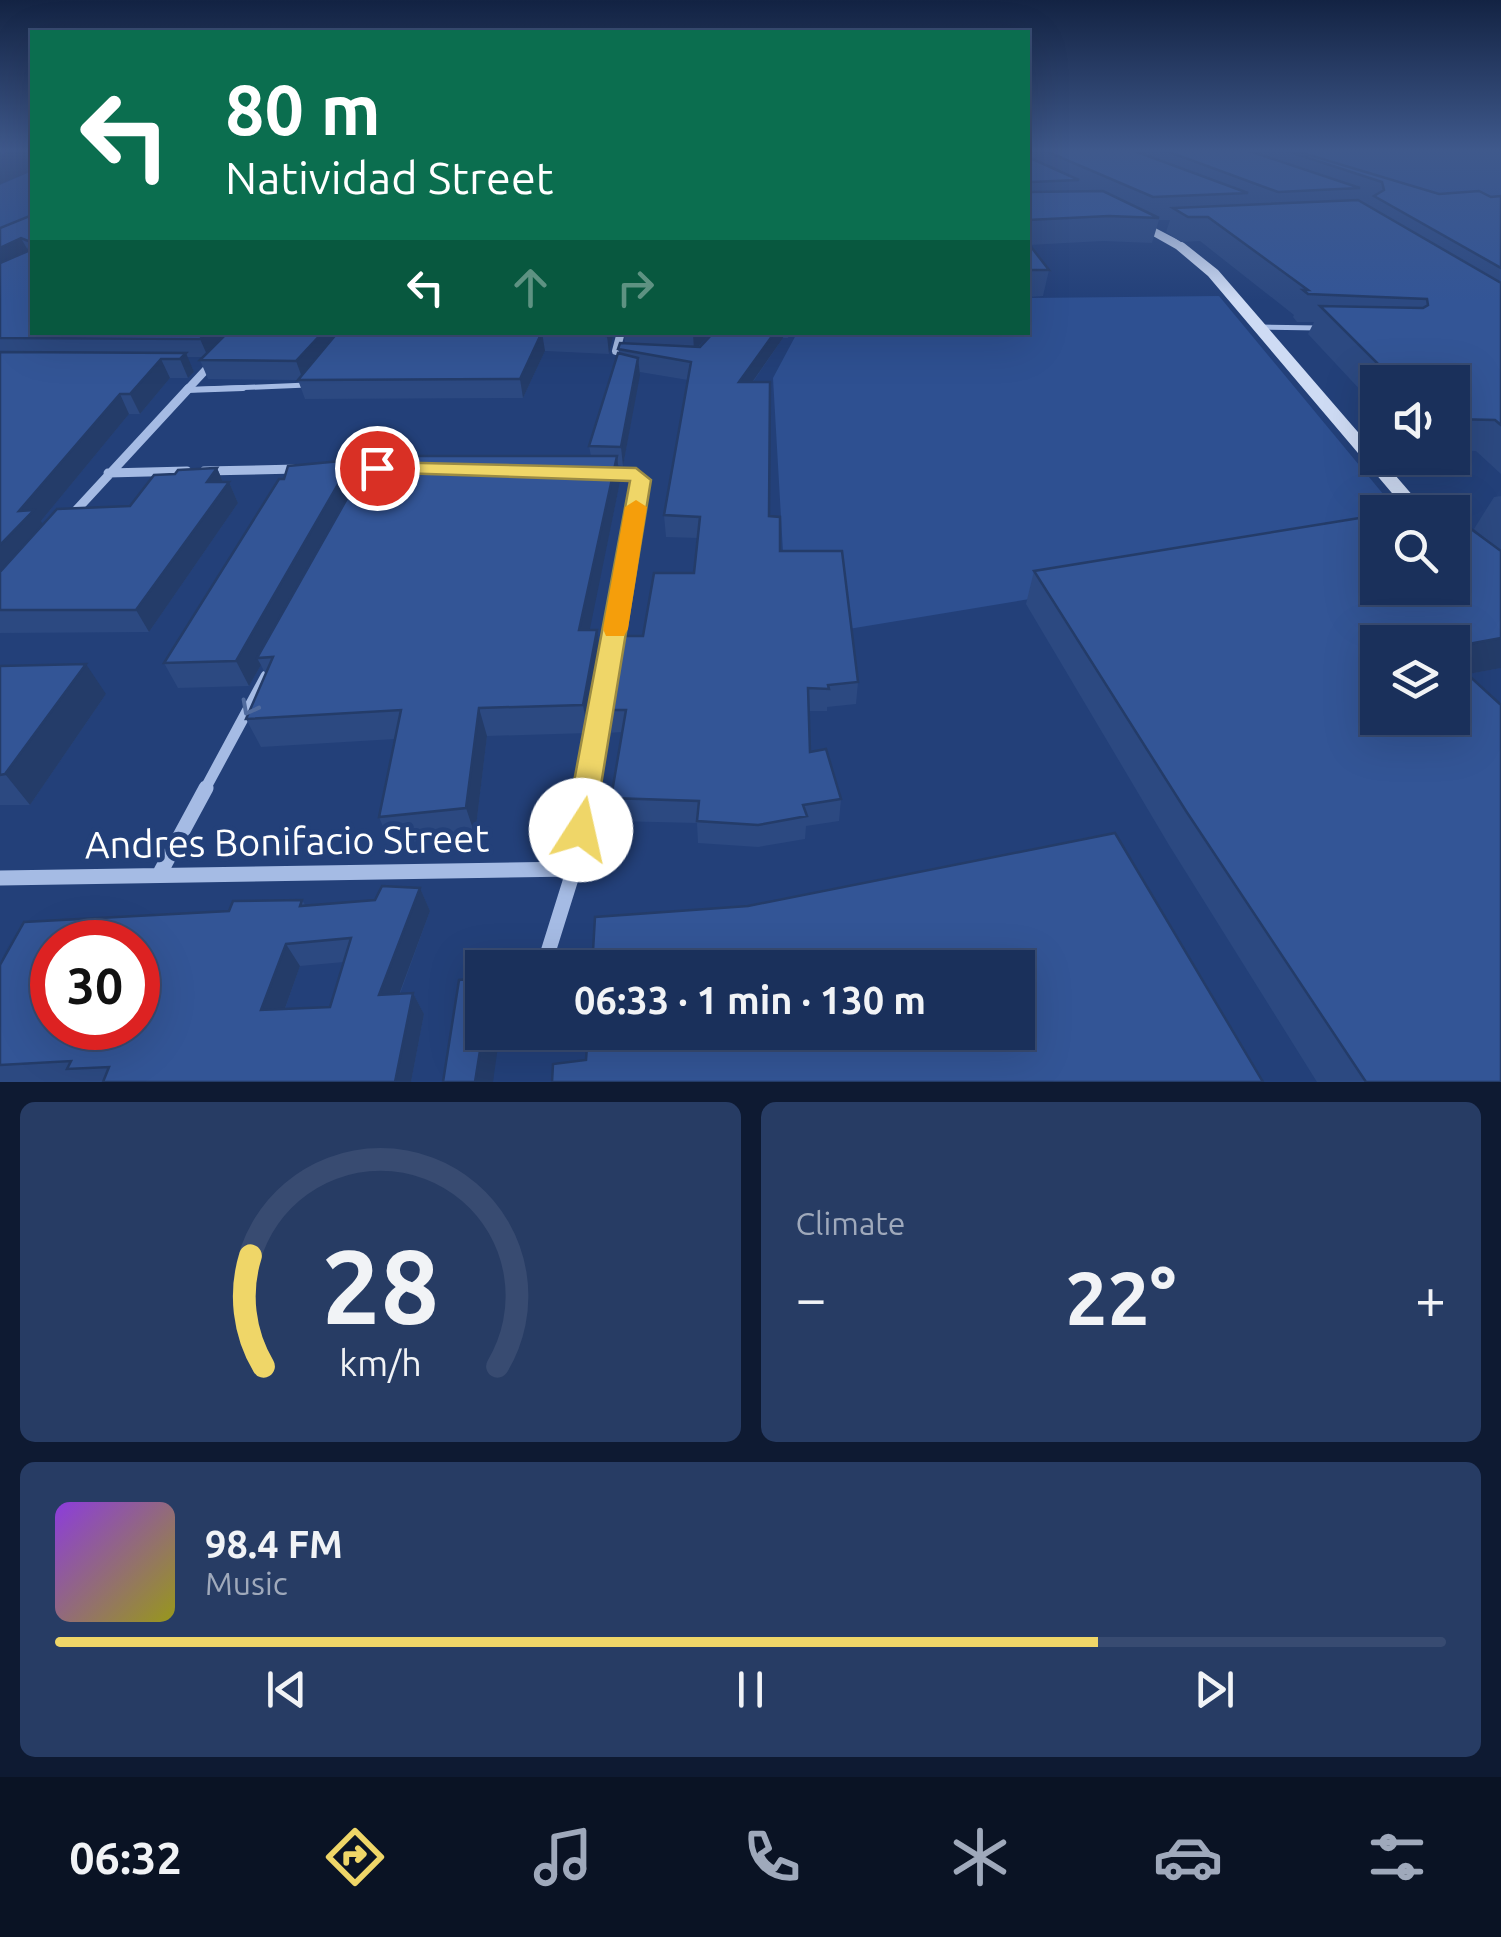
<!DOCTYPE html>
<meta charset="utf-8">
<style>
:root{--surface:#1a305b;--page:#273c64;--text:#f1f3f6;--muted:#9fa9bb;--line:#384b71;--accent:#efd668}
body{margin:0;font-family:Ubuntu,sans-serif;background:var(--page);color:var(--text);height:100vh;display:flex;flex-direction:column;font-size:38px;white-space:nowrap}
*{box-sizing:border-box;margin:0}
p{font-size:32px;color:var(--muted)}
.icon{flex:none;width:55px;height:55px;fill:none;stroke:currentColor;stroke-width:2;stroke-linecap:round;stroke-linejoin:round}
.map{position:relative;height:1082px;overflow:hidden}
.panel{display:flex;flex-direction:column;gap:20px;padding:20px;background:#0e1a32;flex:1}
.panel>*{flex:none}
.top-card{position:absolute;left:30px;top:30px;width:1000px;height:305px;border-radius:0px;box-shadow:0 10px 40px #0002,0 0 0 2px var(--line);background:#0b6e4f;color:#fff;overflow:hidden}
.controls{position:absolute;left:1360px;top:365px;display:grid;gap:20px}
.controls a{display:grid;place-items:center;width:110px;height:110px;border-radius:0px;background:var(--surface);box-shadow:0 10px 40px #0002,0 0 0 2px var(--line);font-size:50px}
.speed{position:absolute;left:30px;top:920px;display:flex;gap:20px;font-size:50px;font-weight:700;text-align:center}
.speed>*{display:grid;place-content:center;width:130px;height:130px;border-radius:50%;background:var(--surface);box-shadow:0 10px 40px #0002,0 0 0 2px var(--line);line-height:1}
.speed .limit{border:15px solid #d22;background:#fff;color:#111}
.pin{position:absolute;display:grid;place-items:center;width:85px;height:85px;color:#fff;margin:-42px;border:5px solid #fff;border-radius:50%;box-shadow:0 2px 10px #0007}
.me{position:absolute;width:110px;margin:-55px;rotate:10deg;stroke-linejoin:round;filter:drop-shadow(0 0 8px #0008)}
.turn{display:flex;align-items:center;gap:35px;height:210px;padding:0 30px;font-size:45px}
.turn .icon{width:130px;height:130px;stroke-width:2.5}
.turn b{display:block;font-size:70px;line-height:85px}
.lanes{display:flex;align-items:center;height:95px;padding:0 30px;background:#0003;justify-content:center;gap:50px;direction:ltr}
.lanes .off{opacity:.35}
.big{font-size:75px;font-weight:700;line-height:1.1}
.panel .widget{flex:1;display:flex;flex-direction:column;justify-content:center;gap:15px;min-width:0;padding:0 35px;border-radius:15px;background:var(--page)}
.panel .dial{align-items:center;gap:0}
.dial svg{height:260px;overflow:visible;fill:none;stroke:var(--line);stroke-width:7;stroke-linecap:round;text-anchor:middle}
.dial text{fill:var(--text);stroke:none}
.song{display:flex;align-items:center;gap:30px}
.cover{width:120px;height:120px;border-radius:15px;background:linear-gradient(135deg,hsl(270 70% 55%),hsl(60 70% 35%))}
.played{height:10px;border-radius:5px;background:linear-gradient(90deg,var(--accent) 75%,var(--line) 75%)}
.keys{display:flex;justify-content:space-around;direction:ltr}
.heat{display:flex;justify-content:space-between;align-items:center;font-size:55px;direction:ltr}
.panel .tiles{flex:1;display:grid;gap:20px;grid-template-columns:1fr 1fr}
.widget:last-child{grid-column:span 2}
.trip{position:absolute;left:465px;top:950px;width:570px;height:100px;border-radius:0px;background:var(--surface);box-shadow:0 10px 40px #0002,0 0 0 2px var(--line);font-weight:700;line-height:100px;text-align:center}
.dock{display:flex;height:160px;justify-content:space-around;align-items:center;background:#0a1324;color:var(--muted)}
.dock .icon{width:70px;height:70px}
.dock .active{color:var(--accent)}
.dock b{font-size:45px;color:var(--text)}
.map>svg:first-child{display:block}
.green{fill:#2e5091}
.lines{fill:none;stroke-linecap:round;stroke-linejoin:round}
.lane-far1{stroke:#a5bbe4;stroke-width:5}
.lane{stroke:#a5bbe4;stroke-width:6}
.street-far3{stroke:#a5bbe4;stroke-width:8}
.street-far2{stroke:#a5bbe4;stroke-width:9}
.street-far1{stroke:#a5bbe4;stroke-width:11}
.street{stroke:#a5bbe4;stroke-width:15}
.secondary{fill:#cedbf4;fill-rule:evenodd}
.wall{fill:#2c4981;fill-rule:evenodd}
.shaded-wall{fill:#243c69}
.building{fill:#335596;stroke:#243c69;stroke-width:2.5;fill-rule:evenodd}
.oneway{stroke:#506b9e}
.route{fill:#efd668;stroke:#9b8b44;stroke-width:2.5}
.slow{fill:#f59e0b}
.labels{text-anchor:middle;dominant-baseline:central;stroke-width:10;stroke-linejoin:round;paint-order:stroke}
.near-street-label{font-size:38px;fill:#fff;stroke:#234079}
</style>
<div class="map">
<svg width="1501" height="1082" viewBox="0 0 1501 1082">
<rect width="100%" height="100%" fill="#234079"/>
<path class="green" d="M1229,149h272v57l-34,5z
M32,171v60l-32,14v-60z
M1219,296l179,216h-20l-1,33 -70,8 -519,86 -15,-261 24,-45 231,-1v-34z"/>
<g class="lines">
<path class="lane-far1" d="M1259,327l60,1
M186,390l121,-5"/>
<path class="lane" d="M186,390l57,-2"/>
<path class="street-far3" d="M621,332l-5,19 13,4
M187,390l27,-29"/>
<path class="street-far2" d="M204,471l93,-2
M108,473l79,-2
M609,474h27l5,6 -15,85
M69,518l120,-130"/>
<path class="street-far1" d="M204,791l62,-115
M587,791l40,-229"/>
<path class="street" d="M160,873l46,-85
M0,878l574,-9
M543,968l31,-99 14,-81"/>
<path class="secondary" d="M1130,219h8l46,24 34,27 209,242h-19l-200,-236 -32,-27 -46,-26z"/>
</g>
<path class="wall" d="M1028,149h261l150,45 62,2v278l-25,-23 -24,-1v-68h-74v27l-70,-75 6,-12h-17l-4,-5 1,-2 -94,-74 -19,1 -15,-10 4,-12h-11l-7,23 -49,-2 -74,4 20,25 -6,26 -15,1z
M32,215v117h582l-5,22 -64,-3 -22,47 -218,1 -7,-19 -90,-1 -8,-19 3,-3h-16l7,15 -6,6h-18l-30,36h-11l-88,107 2,4 87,-19 45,-32 42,-6 6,14h6l9,21 -89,129 -149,1v-405z
M624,332h88l-14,15h2l14,-15h76l-2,6h-5l-30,44 16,134 11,35 78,131 -2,22 -29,3v4h-19l2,41 31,47 -2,22 -33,5 -1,13 -47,8 -60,-4 -1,-20 -82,-2 -4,-23 11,-66 -15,1 -4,-23 40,-74 51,-63 4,-35 -32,-1 -2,-22 24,-135 -48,-8 -17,94 -5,-1 2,17 -31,148h8l4,28 -13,75 -101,3 -12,99 -85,9 -11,-27 16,-78 -134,8 -15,-28 20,-44 -5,-10 -12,21 -71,2 -14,-25 120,-184 68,-19 6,19 233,-23 -2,-10 30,-93 -1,-4 7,-6z
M1501,496v172l-33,6 33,408h-184l-148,-237 -143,-241 8,-33 344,17 114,-44 -18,-15 20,-32z
M0,666l106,28 -76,111h-30z
M420,888l10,23 -30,83 13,-1 11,21 -13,68h-411v-117l229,-54 73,-11 4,6 69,-6zM344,962l-14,45 -45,2 15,-43z"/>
<path class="shaded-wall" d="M18,149h14v22l-32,13v-28z
M21,238l9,16 -30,14v-20z
M208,332h27l-27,25 -8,-18z
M323,332h22l-42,48 -7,-19z
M542,332l3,19 -22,47 -3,-19z
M608,332h6l-5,22 -2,-18z
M712,332l-18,19 -1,-18z
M775,332h9l-1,6 -44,63v-19z
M186,353l8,19 -6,6 -8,-19z
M638,358l2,17 -17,91 -2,-19z
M161,359l9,19 -30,36 -10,-20z
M120,394l9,20 -88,107 6,10 -47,51v-37l19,-34z
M617,456l3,26 -36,176 -5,-28z
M352,460l7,24 -102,174 4,7 -12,21 -13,-25z
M217,468l8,19 4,-5 9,21 -89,129 -13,-22 71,-128z
M597,630l4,28 -13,75 -5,-28z
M1501,638v30l-49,9v-30z
M86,664l20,30 -76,111 -25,-31z
M479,708l8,28 -12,99 -9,-27z
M420,888l10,23 -39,105 -12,-21z
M286,944l14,22 -23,65 -16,-21z
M413,993l11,21 -13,68h-16z
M483,1032h17l-7,50h-18z"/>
<path class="building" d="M0,149h18l-18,7z
M1028,149h3l-1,9 49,22 -48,2 -3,3z
M1041,149h88l119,44 -95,4z
M1161,149h82l117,39 -82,4z
M1281,149h8l150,45 40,-3 12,6 10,-1v72l-127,-72 10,-6 -2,-8z
M1028,189l1,3 74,-1 56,27 -50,-2 -81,4z
M1358,200l143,83v142l-6,-5 -43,-1v-37h-56l-76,-76 103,2 5,-3 -1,-6 -119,-5 -5,-4h5l-100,-73h-20l-15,-9z
M32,215v117h176l-8,7 -200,-1v-75l28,-12 3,-9 -10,-4 -21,10v-20z
M1028,243l21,27h-21z
M228,332h95l-27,29 -96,-1z
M338,332h204l-22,47 -222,1z
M546,332h62l-1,4z
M714,332h61l-36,50h31l-1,134 11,1v34h62l16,131 -30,3 1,4 -21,-1 2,64 16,-3 15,50 -38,6 4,11 -49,9 -61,-4 2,-20 -88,-3 15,-88h-23l14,-74h26l11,-63h40l6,-56 -36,-2 27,-153 -73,-13 2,-6 80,4z
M0,352l186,1 -6,6h-19l-31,35h-10l-101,117 15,-1 -34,35z
M618,353l20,5 -17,89 -32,-1z
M371,456h246l-38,174h18l-14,75 -104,3 -13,100 -87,9 22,-107 -155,9 27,-62 -16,1z
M352,460l-116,201 -72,2 115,-184h5l4,-13z
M217,468l-10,14h22l-93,128h-136v-38l57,-63 73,-3 24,-31 21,-1 3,-4z
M1378,515v73h74v-57l19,-2 30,22v87l-49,9v-5h-74v76h74v-58l49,45v377h-135l-180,-271 -152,-240z
M86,664l-81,110 -5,1v-109z
M1115,833l148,249h-711l1,-18 33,-4 2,-28h430v-64h-426l3,-51 153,-11z
M382,886l38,2 -41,107 34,-2 -18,89h-292l6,-15 -42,2 4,-8 -71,4v-100l24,-43 205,-11 4,-10 69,-1 -2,6 75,-6zM351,938l-21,69 -69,3 25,-66zM52,942h86v86h-86z
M482,978l1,54 -8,50h-32l16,-102z"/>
<defs><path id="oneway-chevron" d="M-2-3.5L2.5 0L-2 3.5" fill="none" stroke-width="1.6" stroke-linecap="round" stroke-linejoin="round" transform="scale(2.5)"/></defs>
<use class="oneway" href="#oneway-chevron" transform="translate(249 708) rotate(118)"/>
<linearGradient id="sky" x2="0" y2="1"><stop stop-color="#132343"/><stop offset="0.5" stop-color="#3f598c"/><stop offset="1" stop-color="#3f598c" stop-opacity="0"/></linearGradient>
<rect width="1501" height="301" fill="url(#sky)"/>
<path class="route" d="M377,462l259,6 15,12 -59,360 -11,4 -11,-4 -5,-10 65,-349 -261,-9 -3,-4 3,-5z"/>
<path class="slow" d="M636,500l11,7 -19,122 -4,7h-18l-3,-7 22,-122z"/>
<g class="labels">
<g class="near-street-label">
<text transform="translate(287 841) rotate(-1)">Andres Bonifacio Street</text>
</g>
</g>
</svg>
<div class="controls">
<a><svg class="icon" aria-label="sound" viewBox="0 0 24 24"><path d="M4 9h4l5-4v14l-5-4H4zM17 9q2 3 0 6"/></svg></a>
<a><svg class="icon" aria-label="search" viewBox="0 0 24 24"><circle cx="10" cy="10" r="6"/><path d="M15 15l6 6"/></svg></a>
<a><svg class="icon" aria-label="layers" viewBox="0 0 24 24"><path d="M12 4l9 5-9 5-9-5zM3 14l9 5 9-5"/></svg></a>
</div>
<div class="speed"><div class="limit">30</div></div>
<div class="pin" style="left:377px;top:468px;background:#d93025"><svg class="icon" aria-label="arrive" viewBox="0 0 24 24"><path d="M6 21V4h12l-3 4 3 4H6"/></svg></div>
<svg class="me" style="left:581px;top:830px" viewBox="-20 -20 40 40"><circle r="19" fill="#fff"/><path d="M0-13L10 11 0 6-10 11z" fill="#efd668"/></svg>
<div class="trip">06:33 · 1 min · 130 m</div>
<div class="top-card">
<div class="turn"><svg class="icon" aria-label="left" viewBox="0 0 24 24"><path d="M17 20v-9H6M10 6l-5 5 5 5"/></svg><div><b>80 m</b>Natividad Street</div></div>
<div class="lanes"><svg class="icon" aria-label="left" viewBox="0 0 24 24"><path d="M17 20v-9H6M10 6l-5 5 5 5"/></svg><svg class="icon off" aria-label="ahead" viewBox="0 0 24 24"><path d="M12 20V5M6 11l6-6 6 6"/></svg><svg class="icon off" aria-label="right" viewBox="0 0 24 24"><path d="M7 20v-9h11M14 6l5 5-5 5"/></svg></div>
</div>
</div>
<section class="panel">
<div class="tiles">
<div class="widget dial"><svg viewBox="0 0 100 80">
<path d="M14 69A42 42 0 1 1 86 69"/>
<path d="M14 69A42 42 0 0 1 10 35" stroke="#efd668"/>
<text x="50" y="56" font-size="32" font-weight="700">28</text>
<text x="50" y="72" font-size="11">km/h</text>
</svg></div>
<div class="widget"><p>Climate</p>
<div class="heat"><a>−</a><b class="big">22°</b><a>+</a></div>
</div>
<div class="widget">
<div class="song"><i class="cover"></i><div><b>98.4 FM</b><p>Music</p></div></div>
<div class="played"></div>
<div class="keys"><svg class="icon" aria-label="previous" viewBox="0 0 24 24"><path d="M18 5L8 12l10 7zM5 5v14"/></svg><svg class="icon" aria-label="pause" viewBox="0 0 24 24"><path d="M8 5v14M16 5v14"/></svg><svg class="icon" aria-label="next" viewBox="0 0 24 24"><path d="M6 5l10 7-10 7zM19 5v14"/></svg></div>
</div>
</div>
</section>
<nav class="dock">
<b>06:32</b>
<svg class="icon active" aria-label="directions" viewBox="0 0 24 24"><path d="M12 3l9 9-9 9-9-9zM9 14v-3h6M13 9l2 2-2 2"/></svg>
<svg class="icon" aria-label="music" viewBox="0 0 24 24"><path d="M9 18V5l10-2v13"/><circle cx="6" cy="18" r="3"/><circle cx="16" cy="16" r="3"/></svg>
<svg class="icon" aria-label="phone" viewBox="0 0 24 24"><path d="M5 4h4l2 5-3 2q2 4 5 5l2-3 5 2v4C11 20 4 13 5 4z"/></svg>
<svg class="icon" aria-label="climate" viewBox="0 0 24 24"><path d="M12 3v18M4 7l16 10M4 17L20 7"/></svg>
<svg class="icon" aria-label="car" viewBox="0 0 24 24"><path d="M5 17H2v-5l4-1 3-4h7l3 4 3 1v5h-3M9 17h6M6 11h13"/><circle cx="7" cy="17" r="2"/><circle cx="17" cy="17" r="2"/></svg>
<svg class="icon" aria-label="filters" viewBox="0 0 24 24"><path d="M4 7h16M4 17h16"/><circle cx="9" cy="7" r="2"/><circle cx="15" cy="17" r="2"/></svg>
</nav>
